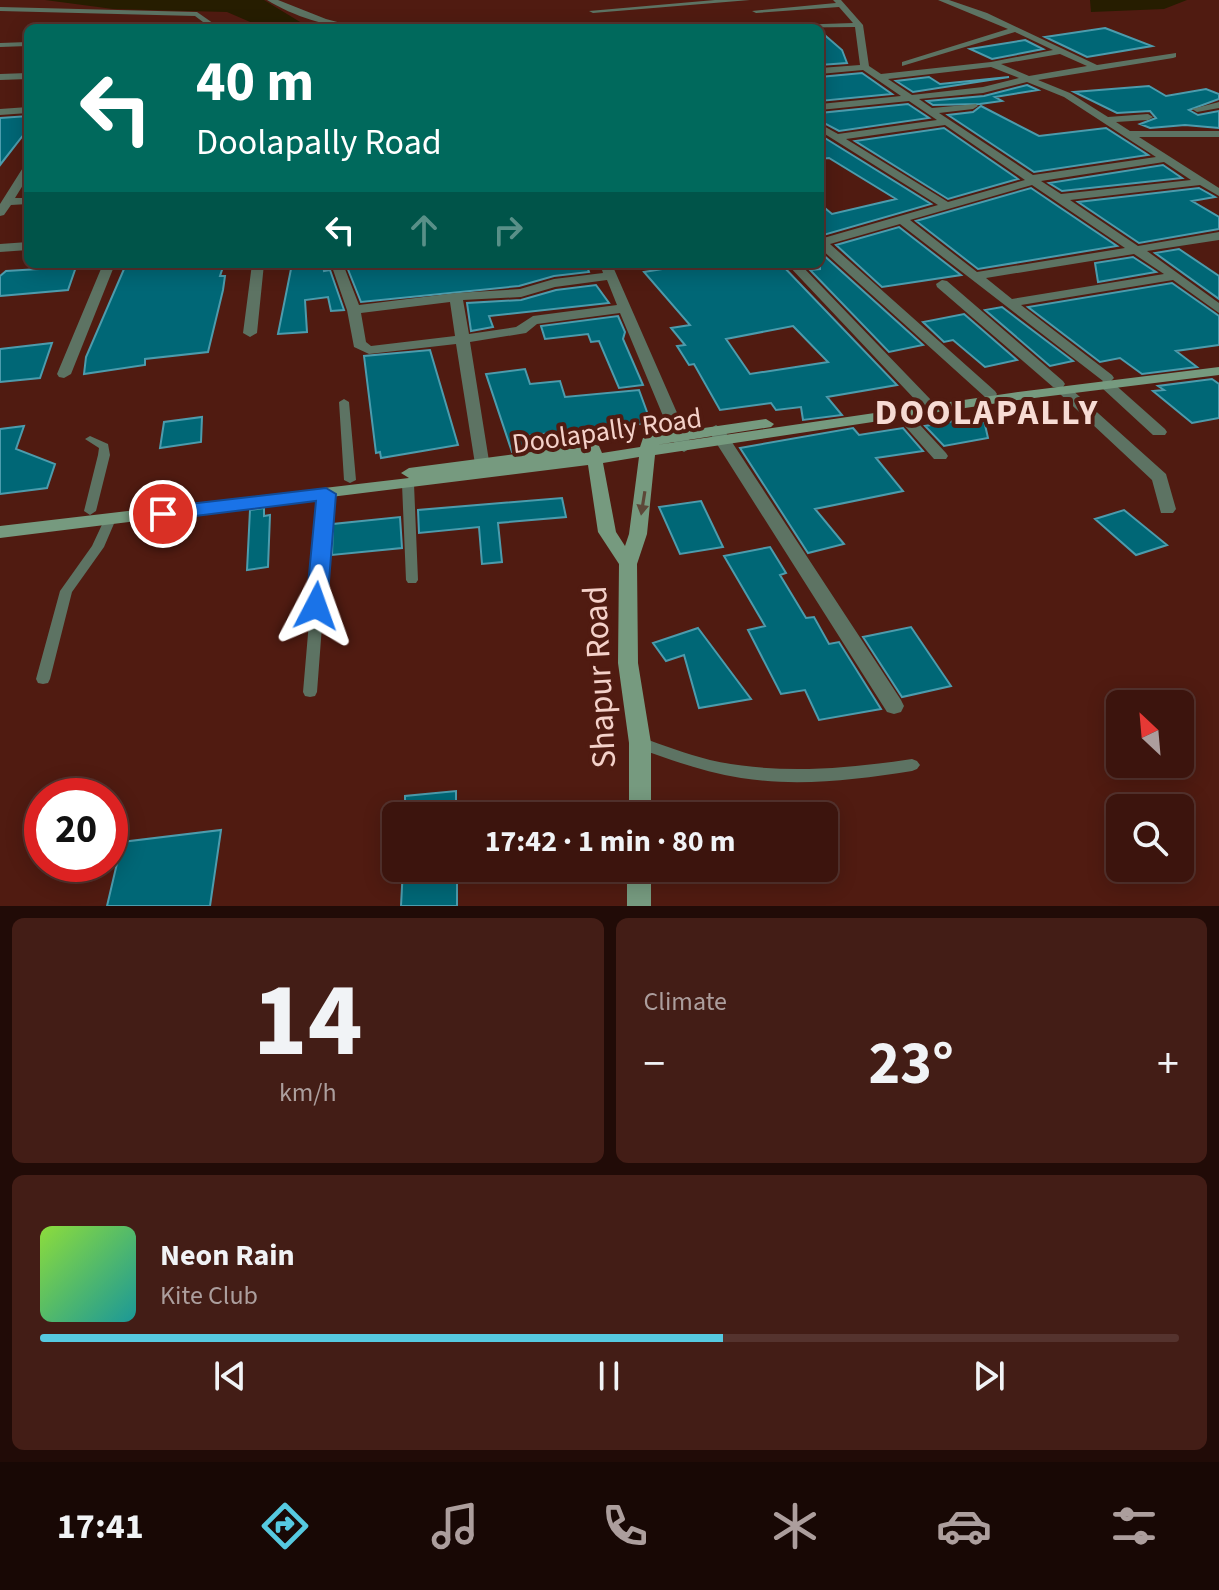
<!DOCTYPE html>
<meta charset="utf-8">
<style>
:root{--surface:#3c140d;--page:#431d16;--text:#f1f3f6;--muted:#ac9e9d;--line:#55332e;--accent:#56c9e0}
body{margin:0;font-family:"Source Sans 3",sans-serif;background:var(--page);color:var(--text);height:100vh;display:flex;flex-direction:column;font-size:30px;white-space:nowrap}
*{box-sizing:border-box;margin:0}
p{font-size:26px;color:var(--muted)}
.icon{flex:none;width:44px;height:44px;fill:none;stroke:currentColor;stroke-width:2;stroke-linecap:round;stroke-linejoin:round}
.map{position:relative;height:906px;overflow:hidden}
.panel{display:flex;flex-direction:column;gap:12px;padding:12px;background:#210b07;flex:1}
.panel>*{flex:none}
.top-card{position:absolute;left:24px;top:24px;width:800px;height:244px;border-radius:12px;box-shadow:0 4px 20px #0003,0 0 0 2px var(--line);background:#00695c;color:#fff;overflow:hidden}
.needle{width:52px;rotate:334deg}
.controls{position:absolute;left:1106px;top:690px;display:grid;gap:16px}
.controls a{display:grid;place-items:center;width:88px;height:88px;border-radius:12px;background:var(--surface);box-shadow:0 4px 20px #0003,0 0 0 2px var(--line);font-size:40px}
.speed{position:absolute;left:24px;top:778px;display:flex;gap:16px;font-size:40px;font-weight:700;text-align:center}
.speed>*{display:grid;place-content:center;width:104px;height:104px;border-radius:50%;background:var(--surface);box-shadow:0 4px 20px #0003,0 0 0 2px var(--line);line-height:1}
.speed .limit{border:12px solid #d22;background:#fff;color:#111}
.pin{position:absolute;display:grid;place-items:center;width:68px;height:68px;color:#fff;margin:-34px;border:4px solid #fff;border-radius:50%;box-shadow:0 2px 8px #0007}
.me{position:absolute;width:88px;margin:-44px;rotate:4deg;stroke-linejoin:round;filter:drop-shadow(0 0 6px #0008)}
.turn{display:flex;align-items:center;gap:28px;height:168px;padding:0 40px;font-size:36px}
.turn .icon{width:104px;height:104px;stroke-width:2.5}
.turn b{display:block;font-size:56px;line-height:68px}
.lanes{display:flex;align-items:center;height:76px;padding:0 40px;background:#0003;justify-content:center;gap:40px;direction:ltr}
.lanes .off{opacity:.35}
.big{font-size:60px;font-weight:700;line-height:1.1}
.panel .card{flex:1;display:flex;flex-direction:column;justify-content:center;gap:12px;min-width:0;padding:0 28px;border-radius:12px;background:var(--page)}
.panel .dial{align-items:center;gap:0}
.dial b{font-size:104px;line-height:1}
.song{display:flex;align-items:center;gap:24px}
.cover{width:96px;height:96px;border-radius:12px;background:linear-gradient(135deg,hsl(90 70% 55%),hsl(180 70% 35%))}
.played{height:8px;border-radius:4px;background:linear-gradient(90deg,var(--accent) 60%,var(--line) 60%)}
.keys{display:flex;justify-content:space-around;direction:ltr}
.heat{display:flex;justify-content:space-between;align-items:center;font-size:44px;direction:ltr}
.panel .tiles{flex:1;display:grid;gap:12px;grid-template-columns:1fr 1fr}
.card:last-child{grid-column:span 2}
.trip{position:absolute;left:382px;top:802px;width:456px;height:80px;border-radius:12px;background:var(--surface);box-shadow:0 4px 20px #0003,0 0 0 2px var(--line);font-weight:700;line-height:80px;text-align:center}
.dock{display:flex;height:128px;justify-content:space-around;align-items:center;background:#180805;color:var(--muted)}
.dock .icon{width:56px;height:56px}
.dock .on{color:var(--accent)}
.dock b{font-size:36px;color:var(--text)}
.map>svg:first-child{display:block}
.water{fill:#261d00}
.building{fill:#006776;stroke:#4c9cad;stroke-width:2;fill-rule:evenodd}
.lines{fill:none;stroke-linecap:round;stroke-linejoin:round}
.lane{fill:#5d7363;fill-rule:evenodd}
.street{fill:#5d7363;fill-rule:evenodd}
.secondary{fill:#769a7f;fill-rule:evenodd}
.oneway{fill:#5d4738}
.route{fill:#1a73e8;stroke:#114b97;stroke-width:2}
.labels{text-anchor:middle;dominant-baseline:central;stroke-width:8;stroke-linejoin:round;paint-order:stroke}
.street-label{font-size:28px;fill:#f4d1c9;stroke:#501b11}
.near-street-label{font-size:34px;fill:#f4d1c9;stroke:#501b11}
.district-label{font-size:36px;font-weight:bold;letter-spacing:2px;fill:#f7dbd4;stroke:#501b11}
</style>
<div class="map">
<svg width="1219" height="906" viewBox="0 0 1219 906">
<rect width="100%" height="100%" fill="#501b11"/>
<path class="water" d="M45,0h219l46,28h-46l-37,-16 -114,-3z
M1090,0h97l-23,9 -73,3z"/>
<path class="building" d="M1105,28l47,18 -65,11 -42,-20z
M820,31l22,19 5,13 -27,2z
M1025,40l18,9 -51,10 -22,-10z
M862,73l30,21 -72,7v-24z
M929,77l11,7 69,-7 -96,15 -17,-11z
M1027,85l11,5 -43,7 7,4 -22,3 -47,1 -6,-4 57,-5z
M1149,86l17,10 40,-7 13,5v5l-30,11 9,5 21,-4v17l-34,-3 -35,3 -10,-4 16,-6 -6,-7 -33,2 -43,-21z
M908,104l21,14 -90,13 -19,-10v-8z
M981,106l58,30 67,-8 42,27 -114,17 -86,-57 25,-3z
M28,116v13l-28,36v-47z
M944,128l74,51 -70,20 -93,-58z
M820,135l111,69 -111,32v-32l12,10 64,-15 -67,-41 -9,1z
M1163,165l19,13 -120,13 -13,-8z
M1031,188l86,58 -139,23 -62,-48z
M1199,188l16,9 -23,4 27,16v12l-80,14 -61,-41z
M899,227l62,48 -79,12 -46,-42z
M1179,249l40,27v23l-64,-46z
M820,252l103,93 -34,7 -79,-82 10,-1z
M1133,257l23,15 -58,10 -3,-19z
M41,264h36l-9,26 -68,6v-20l6,-5 33,-2z
M176,264h48l-4,12h5l-2,14 -15,62 -63,7v6l-61,9 2,-17 38,-88z
M292,264h31l1,7 6,-1 14,40 -13,1 -3,-14 -23,3 2,32 -29,2z
M361,264h49l3,5 46,-5h127l3,8 -35,4 -35,10 -158,16 -14,-35z
M693,264h88l116,121 -70,12 15,18 -39,5 -2,-13 -25,3 -5,-7 -51,7 -26,-46 -5,1 -12,-19 8,-1 -14,-17 19,-3 -46,-53zM793,326l35,36 -78,12 -24,-35z
M1172,283l47,33v29l-43,6 21,16 -55,7 -22,-16 -20,4 -72,-55z
M596,285l13,18 -120,13 4,11 -22,4 -4,-28 54,-3 35,-10z
M1002,307l71,54 -23,5 -65,-56z
M964,314l53,46 -32,7 -32,-27 -9,2 -21,-20z
M618,316l7,16 -2,7 20,46 -24,3 -20,-47 -8,1 -3,-8 -43,5 -4,-13z
M52,343l-12,35 -40,4v-33z
M430,350l28,95 -77,13 -1,-6 -4,1 -12,-97z
M525,369l5,15 30,-3 5,16 74,-7 12,33 -120,12 8,13 -27,4 -26,-78z
M1212,379l7,5v34l-27,5 -39,-32 11,-1 -6,-4z
M983,416l5,22 -44,8 -19,-20z
M202,417l-1,25 -41,6 4,-26z
M24,426l-8,23 39,15 -8,24 -47,6v-65z
M853,428l6,7 44,-7 20,23 -47,7 27,33 -88,18 29,35 -36,9 -68,-105z
M562,498l4,19 -68,6 4,39 -20,2 -3,-37 -60,6 -1,-23z
M701,501l22,46 -43,7 -21,-47z
M264,508v8l6,-1 -2,52 -21,3 3,-60z
M1124,510l43,35 -31,10 -41,-36z
M400,517l2,31 -70,7 1,-31z
M770,547l16,26 -6,2 26,43 8,-1 15,27 10,-2 42,67 -62,11 -14,-30 -24,4 -33,-64 17,-4 -41,-70z
M911,627l40,59 -49,11 -39,-60z
M698,628l53,71 -52,9 -15,-53 -18,6 -13,-18z
M456,791v25h-51v-20z
M221,830l-11,76h-103l15,-64z
M403,868h54v38h-56z"/>
<g class="lines">
<path class="lane" d="M344,399l5,3 7,78 -6,3 -6,-3 -5,-78z
M90,436l18,8 2,11 -14,56 -6,4 -6,-4 14,-56 1,-7 -14,-9z
M408,481l6,3 4,96 -2,3h-8l-2,-3 -4,-96z
M326,490l6,4 -15,198 -2,4 -5,1 -5,-1 -2,-4 17,-198z
M110,515l6,4 -12,28 -32,45 -22,87 -2,4 -5,1 -5,-1 -2,-4 24,-88 32,-45 14,-30z
M640,737c23,8 46,17 70,23 68,15 134,9 202,-1l5,2 3,4 -3,4 -5,2c-57,9 -114,16 -171,7 -37,-6 -71,-18 -106,-31l-2,-4 2,-4z"/>
<path class="street" d="M267,0h11l48,19 34,9c-31,0 -67,-12 -93,-28z
M715,0h35l-157,13 -4,-2z
M833,0h8l22,25 6,41 12,8 110,-12 62,-12 -38,-18 -113,34v-4l106,-33 -70,-29h11l38,13 110,52 79,-12v4l-3,1 -135,22 32,13 38,24 40,-3 5,3 -5,3 -32,2 14,9h89v6h-80l80,51v8l-19,-11 -130,15 68,46 81,-14v8l-72,11 72,52v10l-46,-33 -152,25 91,70 2,3 -3,3 54,48 2,3 -2,3h-12l-51,-47 -2,-3 3,-4 -203,-157 -70,20 165,147 2,3 -2,3h-10l-165,-149v-9l118,-34 -118,-74v-7l18,10 99,-14 -28,-19 -89,9v-6l81,-8 -38,-26 -43,4v-6l40,-3 -5,-38 -97,1 4,-2 91,-3 -14,-16 -83,6 -4,-2 84,-8zM1060,54l27,12 -58,10 -28,-12zM991,67l28,11 -36,9 -71,8 -24,-16zM1027,82l37,15 92,60 -123,18 -94,-62 34,-4 5,-3 -2,-2 -44,4 -13,-9 64,-6zM945,125l80,55 -77,22 -102,-63zM1164,162l27,18 -130,14 -20,-13zM1032,185l93,63 -148,24 -67,-52zM1134,254l30,20 -152,25 -26,-21z
M0,7l197,5 23,16h-9l-16,-12 -195,-5z
M28,42v4l-28,1v-4z
M28,73v6l-28,1v-6z
M1219,102v6l-22,4 -5,-3z
M28,107v6l-28,2v-6z
M28,165v12l-13,21h13v6l-17,1 -7,10 -4,1v-12l24,-38z
M28,242v8l-28,2v-8z
M103,264h12l-44,110 -7,4 -5,-1 -2,-3z
M252,264h12l-7,69 -7,4 -7,-4z
M331,264h12l16,41 97,-12 64,-4 34,-10 49,-6 -3,-9h34l-2,3 -18,2 78,178 -8,5 -8,-5 -56,-134 -83,11 -11,9 -56,9 19,119 -2,3h-12l-19,-120 -87,10 -15,-7 -7,-37zM607,280l10,25 -84,11 -17,11 -47,7 -6,-34 58,-3 34,-10zM450,302l5,34 -84,10 -5,-4 -5,-29z
M787,264h13l132,137 3,3 -3,3h-10z
M942,280l5,1 116,100 2,3 -2,3 7,1 96,86 10,35 -3,4h-12l-9,-33 -92,-86 -2,-3 2,-3 -7,-1 -116,-100 -1,-3z
M902,409l5,2 39,42 2,3 -2,3h-12l-37,-42 -3,-3z
M716,425l8,5 177,270 3,6 -3,6 -7,2 -7,-2 -179,-282z"/>
<path class="secondary" d="M1219,367v8l-201,25 -363,55 -8,79 -10,30 1,99 13,80v73h-22v-73l-11,-80 1,-99 -21,-32 -10,-67 -588,73v-12l409,-48 -8,-5 8,-5 184,-24 6,2 3,7 38,-6 3,-9 6,-2 117,-17 8,5 -3,3 -115,18 362,-53zM639,457l-10,77 -4,12 -9,-14 -13,-69z
M627,868h24v38h-24z"/>
</g>
<defs><path id="oneway-solid" d="M-6-.8H1V-3.2L6.5 0L1 3.2V.8H-6Z" transform="scale(2)"/></defs>
<use class="oneway" href="#oneway-solid" transform="translate(643 503) rotate(99)"/>
<path class="route" d="M326,488l10,6 -9,112 -11,8 -10,-8 10,-105 -153,19 -10,-6 10,-7z"/>
<g class="labels">
<g class="street-label">
<text transform="translate(607 431) rotate(-8)">Doolapally Road</text>
</g>
<g class="near-street-label">
<text transform="translate(600 677) rotate(-93)">Shapur Road</text>
</g>
<g class="district-label">
<text x="987" y="412">DOOLAPALLY</text>
</g>
</g>
</svg>
<div class="controls">
<a><svg class="needle" viewBox="-14 -14 28 28"><path d="M0-13l5 13h-10z" fill="#e53935"/><path d="M0 13l5-13h-10z" fill="#ac9e9d"/></svg></a>
<a><svg class="icon" aria-label="search" viewBox="0 0 24 24"><circle cx="10" cy="10" r="6"/><path d="M15 15l6 6"/></svg></a>
</div>
<div class="speed"><div class="limit">20</div></div>
<div class="pin" style="left:163px;top:514px;background:#d93025"><svg class="icon" aria-label="arrive" viewBox="0 0 24 24"><path d="M6 21V4h12l-3 4 3 4H6"/></svg></div>
<svg class="me" style="left:316px;top:606px" viewBox="-20 -20 40 40"><path d="M0-17L14 15 0 8-14 15z" fill="#1a73e8" stroke="#fff" stroke-width="4"/></svg>
<div class="trip">17:42 · 1 min · 80 m</div>
<div class="top-card">
<div class="turn"><svg class="icon" aria-label="left" viewBox="0 0 24 24"><path d="M17 20v-9H6M10 6l-5 5 5 5"/></svg><div><b>40 m</b>Doolapally Road</div></div>
<div class="lanes"><svg class="icon" aria-label="left" viewBox="0 0 24 24"><path d="M17 20v-9H6M10 6l-5 5 5 5"/></svg><svg class="icon off" aria-label="ahead" viewBox="0 0 24 24"><path d="M12 20V5M6 11l6-6 6 6"/></svg><svg class="icon off" aria-label="right" viewBox="0 0 24 24"><path d="M7 20v-9h11M14 6l5 5-5 5"/></svg></div>
</div>
</div>
<section class="panel">
<div class="tiles">
<div class="card dial"><b>14</b><p>km/h</p></div>
<div class="card"><p>Climate</p>
<div class="heat"><a>−</a><b class="big">23°</b><a>+</a></div>
</div>
<div class="card">
<div class="song"><i class="cover"></i><div><b>Neon Rain</b><p>Kite Club</p></div></div>
<div class="played"></div>
<div class="keys"><svg class="icon" aria-label="previous" viewBox="0 0 24 24"><path d="M18 5L8 12l10 7zM5 5v14"/></svg><svg class="icon" aria-label="pause" viewBox="0 0 24 24"><path d="M8 5v14M16 5v14"/></svg><svg class="icon" aria-label="next" viewBox="0 0 24 24"><path d="M6 5l10 7-10 7zM19 5v14"/></svg></div>
</div>
</div>
</section>
<nav class="dock">
<b>17:41</b>
<svg class="icon on" aria-label="directions" viewBox="0 0 24 24"><path d="M12 3l9 9-9 9-9-9zM9 14v-3h6M13 9l2 2-2 2"/></svg>
<svg class="icon" aria-label="music" viewBox="0 0 24 24"><path d="M9 18V5l10-2v13"/><circle cx="6" cy="18" r="3"/><circle cx="16" cy="16" r="3"/></svg>
<svg class="icon" aria-label="phone" viewBox="0 0 24 24"><path d="M5 4h4l2 5-3 2q2 4 5 5l2-3 5 2v4C11 20 4 13 5 4z"/></svg>
<svg class="icon" aria-label="climate" viewBox="0 0 24 24"><path d="M12 3v18M4 7l16 10M4 17L20 7"/></svg>
<svg class="icon" aria-label="car" viewBox="0 0 24 24"><path d="M5 17H2v-5l4-1 3-4h7l3 4 3 1v5h-3M9 17h6M6 11h13"/><circle cx="7" cy="17" r="2"/><circle cx="17" cy="17" r="2"/></svg>
<svg class="icon" aria-label="filters" viewBox="0 0 24 24"><path d="M4 7h16M4 17h16"/><circle cx="9" cy="7" r="2"/><circle cx="15" cy="17" r="2"/></svg>
</nav>
